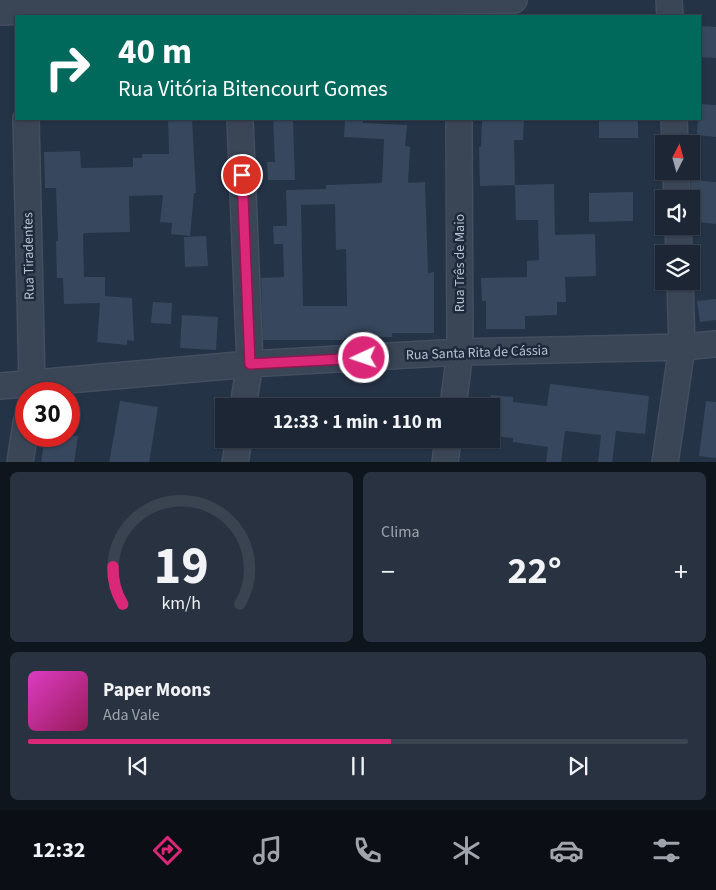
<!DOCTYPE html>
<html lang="pt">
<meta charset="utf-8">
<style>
:root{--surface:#1c2635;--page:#293241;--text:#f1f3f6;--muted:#a0a5ad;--line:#3a4350;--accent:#db2777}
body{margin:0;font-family:"Source Sans 3",sans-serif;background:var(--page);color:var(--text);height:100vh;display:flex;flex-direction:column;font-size:19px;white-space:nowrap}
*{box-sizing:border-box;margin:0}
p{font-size:16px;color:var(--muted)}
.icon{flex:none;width:28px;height:28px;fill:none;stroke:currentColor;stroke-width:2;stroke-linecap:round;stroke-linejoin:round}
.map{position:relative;height:462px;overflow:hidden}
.panel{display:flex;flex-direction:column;gap:10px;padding:10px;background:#0f151d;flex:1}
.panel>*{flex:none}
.banner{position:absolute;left:15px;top:15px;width:686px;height:105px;border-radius:0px;box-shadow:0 1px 4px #0004,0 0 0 1px var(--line);background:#00695c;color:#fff;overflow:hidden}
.needle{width:32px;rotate:6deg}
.controls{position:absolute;left:655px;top:135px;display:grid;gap:10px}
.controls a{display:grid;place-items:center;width:45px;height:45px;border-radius:0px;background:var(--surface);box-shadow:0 1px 4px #0004,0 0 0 1px var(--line);font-size:25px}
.speed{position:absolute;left:15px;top:382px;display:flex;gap:10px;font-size:25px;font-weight:700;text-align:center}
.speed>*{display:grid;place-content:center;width:65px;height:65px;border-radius:50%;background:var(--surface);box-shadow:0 1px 4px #0004,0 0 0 1px var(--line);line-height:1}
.speed .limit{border:8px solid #d22;background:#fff;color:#111}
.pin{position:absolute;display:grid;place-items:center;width:42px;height:42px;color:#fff;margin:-21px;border:2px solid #fff;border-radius:50%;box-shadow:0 1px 5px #0007}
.me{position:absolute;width:55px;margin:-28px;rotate:267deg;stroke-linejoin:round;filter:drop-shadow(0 0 4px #0008)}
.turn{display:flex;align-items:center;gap:18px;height:105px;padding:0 20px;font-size:22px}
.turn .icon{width:65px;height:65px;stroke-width:2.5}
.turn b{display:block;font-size:35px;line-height:42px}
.big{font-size:38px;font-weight:700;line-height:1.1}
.panel .widget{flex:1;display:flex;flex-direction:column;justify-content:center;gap:8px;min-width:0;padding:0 18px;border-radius:8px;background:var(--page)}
.panel .dial{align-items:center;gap:0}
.dial svg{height:130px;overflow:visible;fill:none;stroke:var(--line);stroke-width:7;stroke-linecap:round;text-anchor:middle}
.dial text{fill:var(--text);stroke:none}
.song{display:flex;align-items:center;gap:15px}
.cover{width:60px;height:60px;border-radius:8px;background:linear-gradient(135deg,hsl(310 70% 55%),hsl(330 70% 35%))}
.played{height:5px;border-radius:2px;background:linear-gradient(90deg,var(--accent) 55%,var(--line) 55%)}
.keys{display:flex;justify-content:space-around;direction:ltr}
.heat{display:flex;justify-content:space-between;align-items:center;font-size:28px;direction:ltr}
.panel .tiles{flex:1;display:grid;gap:10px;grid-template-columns:1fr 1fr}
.widget:last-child{grid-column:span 2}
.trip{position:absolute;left:215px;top:398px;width:285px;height:50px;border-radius:0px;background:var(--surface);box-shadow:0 1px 4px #0004,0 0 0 1px var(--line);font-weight:700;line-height:50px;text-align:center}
.menu{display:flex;height:80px;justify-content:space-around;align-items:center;background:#0b0f15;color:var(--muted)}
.menu .icon{width:35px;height:35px}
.menu .current{color:var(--accent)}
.menu b{font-size:22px;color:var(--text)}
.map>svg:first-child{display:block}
.building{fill:#37475d;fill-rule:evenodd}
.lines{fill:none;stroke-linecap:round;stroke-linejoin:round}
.minor-casing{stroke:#434e5f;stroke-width:28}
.minor{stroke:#3a4556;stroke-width:25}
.route-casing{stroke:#8e194d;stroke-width:12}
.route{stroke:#db2777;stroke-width:9}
.labels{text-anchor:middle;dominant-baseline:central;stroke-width:5;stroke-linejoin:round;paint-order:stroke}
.street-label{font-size:14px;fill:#b8c1cf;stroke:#1e2a3b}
</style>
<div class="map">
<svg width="716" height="463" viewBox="0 0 716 463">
<rect width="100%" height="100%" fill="#253347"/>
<path class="building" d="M700,26l16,1v31l-16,-1z
M700,104l16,1v32l-19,-2 1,-16h2z
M168,119h24l4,74h-2l-4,43 -19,-2 1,-11 -12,-1 3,-27 -34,1 1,36 -45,1 -2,1 1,43h21v19l27,2 2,43 -7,-1v5l-30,-3 3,-39 -36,1 -1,-26h-6l-1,-37h2l-2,-53h-11l-1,-36 36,-1 1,17 52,-1v-9h9v-4h27z
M273,119h20l2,61h-27l-1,-18h8z
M345,119h18v4l44,2 -2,21 5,1 -2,36 17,-1 3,91 6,-1v61h-42v4l-48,1v2h-81l-2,-62 23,-1 -1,-33h-9l-1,-18h14l-1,-36 40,-1v-4l56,-2 2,-44 -40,-2zM335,204l1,46 10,-1 1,57h-44l-2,-101z
M482,119h42l-1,21h-9l1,45 -35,1 -1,-39h2z
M599,119h39v19h-39z
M691,180l25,2v42l-18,-2 2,-23 -9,-1z
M554,184l1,51 40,-1 1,42 -31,1 1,25h-9v13l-32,1v13h-39v-28h-4l-1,-23 46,-1v-16l12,-1 -1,-40h-22l-1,-35z
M633,192v29l-44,1v-29z
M206,236l2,30 -23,1 -1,-30z
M716,299v21l-16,2 -3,-21z
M153,302l19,1 -1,21 -20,-1z
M182,315l36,2 -2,33 -36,-2z
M550,384l99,12 -4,38 -29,-3 -4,32h-14l3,-28 -36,-4 -4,32h-15l2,-16 -35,-5v-4l-22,-2v-41l22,2v5l34,4z
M120,401l38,6 -9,56h-40z
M706,401l10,1v56l-17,-2z
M45,436h33l-4,27h-33z"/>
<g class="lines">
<g class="minor-casing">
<path id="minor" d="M669,0l1,16
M0,12l235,-8 279,-4
M26,119l6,265 -1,10
M240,119l10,245 -7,42
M674,119l1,25
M676,171l1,28
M678,226l1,28
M0,386l250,-22 210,-12 222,-5 34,-3
M453,406l7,-54 -1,-233
M20,463l6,-40
M235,463l4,-24
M445,463l3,-24
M665,463l17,-116 -2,-66"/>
</g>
<use href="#minor" class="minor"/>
</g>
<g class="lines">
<g class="route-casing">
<path id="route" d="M242,175l8,189 114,-6"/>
</g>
<use href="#route" class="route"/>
</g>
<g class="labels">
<g class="street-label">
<text transform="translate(29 256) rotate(-91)">Rua Tiradentes</text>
<text transform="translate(460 263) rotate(-90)">Rua Três de Maio</text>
<text transform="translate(477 353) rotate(-2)">Rua Santa Rita de Cássia</text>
</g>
</g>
</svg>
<div class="controls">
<a><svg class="needle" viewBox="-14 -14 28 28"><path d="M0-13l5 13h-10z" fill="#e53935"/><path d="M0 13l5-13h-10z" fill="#a0a5ad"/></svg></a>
<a><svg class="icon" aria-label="sound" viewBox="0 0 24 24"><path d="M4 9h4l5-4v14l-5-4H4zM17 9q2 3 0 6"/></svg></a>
<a><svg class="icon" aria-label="layers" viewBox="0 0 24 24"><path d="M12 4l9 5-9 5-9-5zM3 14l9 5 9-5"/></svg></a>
</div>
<div class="speed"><div class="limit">30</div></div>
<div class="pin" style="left:242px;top:175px;background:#d93025"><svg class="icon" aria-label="arrive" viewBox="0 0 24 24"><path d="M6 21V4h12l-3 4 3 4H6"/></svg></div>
<svg class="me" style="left:364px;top:358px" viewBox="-20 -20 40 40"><circle r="17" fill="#db2777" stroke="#fff" stroke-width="3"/><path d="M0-11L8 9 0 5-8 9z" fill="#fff"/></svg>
<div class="trip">12:33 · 1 min · 110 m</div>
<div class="banner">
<div class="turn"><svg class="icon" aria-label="right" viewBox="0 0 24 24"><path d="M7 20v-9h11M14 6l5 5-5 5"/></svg><div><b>40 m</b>Rua Vitória Bitencourt Gomes</div></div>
</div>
</div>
<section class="panel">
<div class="tiles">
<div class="widget dial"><svg viewBox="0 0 100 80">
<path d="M14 69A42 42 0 1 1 86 69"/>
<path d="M14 69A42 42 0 0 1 8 46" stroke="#db2777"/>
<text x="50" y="56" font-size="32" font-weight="700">19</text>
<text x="50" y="72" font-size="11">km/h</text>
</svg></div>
<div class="widget"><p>Clima</p>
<div class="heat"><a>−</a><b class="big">22°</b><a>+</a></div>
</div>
<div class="widget">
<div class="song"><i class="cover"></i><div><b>Paper Moons</b><p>Ada Vale</p></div></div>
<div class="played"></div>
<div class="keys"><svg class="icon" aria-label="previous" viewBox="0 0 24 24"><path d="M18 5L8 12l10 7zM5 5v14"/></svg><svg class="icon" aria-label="pause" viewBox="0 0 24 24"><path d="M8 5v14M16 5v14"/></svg><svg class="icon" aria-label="next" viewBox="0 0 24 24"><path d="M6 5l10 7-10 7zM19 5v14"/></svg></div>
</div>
</div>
</section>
<nav class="menu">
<b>12:32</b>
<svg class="icon current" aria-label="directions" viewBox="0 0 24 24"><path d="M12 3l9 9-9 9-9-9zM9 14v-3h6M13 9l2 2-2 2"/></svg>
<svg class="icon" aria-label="music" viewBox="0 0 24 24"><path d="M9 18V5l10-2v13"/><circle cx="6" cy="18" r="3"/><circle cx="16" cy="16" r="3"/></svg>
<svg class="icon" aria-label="phone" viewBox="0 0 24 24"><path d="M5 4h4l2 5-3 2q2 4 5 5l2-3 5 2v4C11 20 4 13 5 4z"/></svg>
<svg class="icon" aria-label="climate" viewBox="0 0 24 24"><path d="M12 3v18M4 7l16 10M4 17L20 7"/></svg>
<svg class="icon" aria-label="car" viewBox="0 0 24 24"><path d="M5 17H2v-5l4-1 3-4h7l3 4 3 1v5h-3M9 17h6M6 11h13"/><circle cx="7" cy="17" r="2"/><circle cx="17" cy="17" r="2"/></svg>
<svg class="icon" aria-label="filters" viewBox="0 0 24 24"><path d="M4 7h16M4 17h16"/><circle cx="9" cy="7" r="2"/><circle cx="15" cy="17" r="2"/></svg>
</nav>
